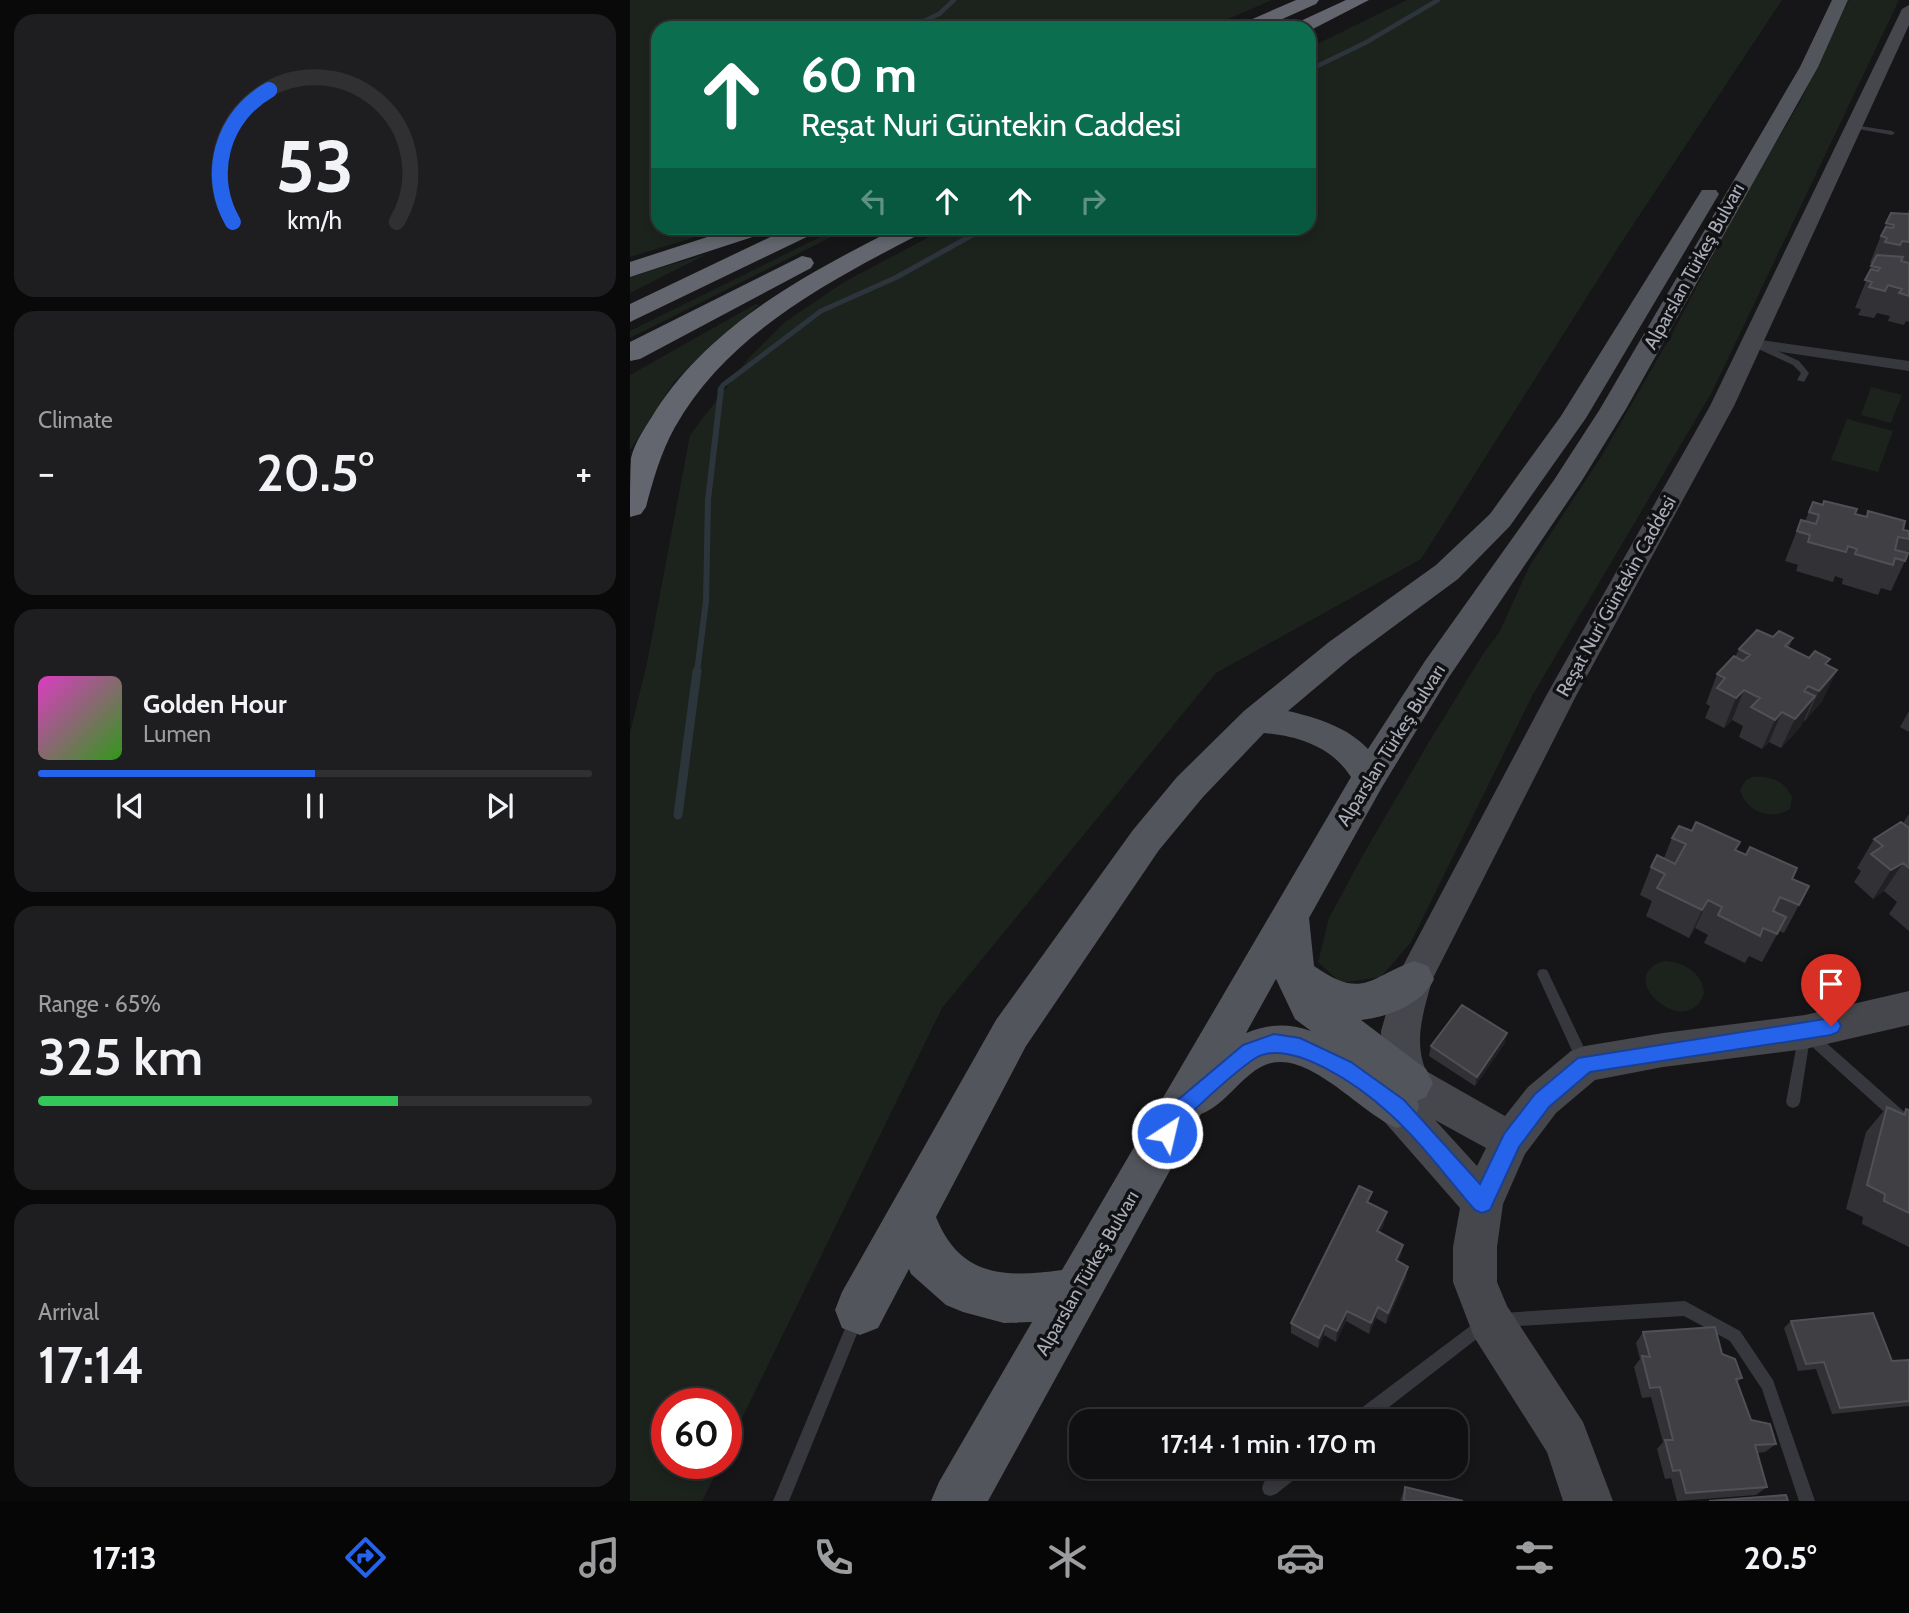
<!DOCTYPE html>
<meta charset="utf-8">
<style>
:root{--surface:#101012;--page:#1e1e20;--text:#f1f3f6;--muted:#9c9d9f;--line:#303032;--accent:#2563eb}
body{margin:0;font-family:Cabin,sans-serif;background:var(--page);color:var(--text);height:100vh;display:flex;flex-direction:column;font-size:26px;white-space:nowrap}
*{box-sizing:border-box;margin:0}
p{font-size:23px;color:var(--muted)}
.icon{flex:none;width:38px;height:38px;fill:none;stroke:currentColor;stroke-width:2;stroke-linecap:round;stroke-linejoin:round}
.map{position:relative;flex:1;overflow:hidden}
.drawer{display:flex;flex-direction:column;gap:14px;padding:14px;background:#09090a;width:630px}
.drawer>*{flex:none}
.banner{position:absolute;left:21px;top:21px;width:665px;height:214px;border-radius:21px;box-shadow:0 4px 10px #0003,0 0 0 2px var(--line);background:#0b6e4f;color:#fff;overflow:hidden}
.speed{position:absolute;left:21px;top:1388px;display:flex;gap:14px;font-size:35px;font-weight:700;text-align:center}
.speed>*{display:grid;place-content:center;width:91px;height:91px;border-radius:50%;background:var(--surface);box-shadow:0 4px 10px #0003,0 0 0 2px var(--line);line-height:1}
.speed .limit{border:10px solid #d22;background:#fff;color:#111}
.pin{position:absolute;display:grid;place-items:center;width:60px;height:60px;color:#fff;margin:-72px -30px;border-radius:50% 50% 50% 0;rotate:-45deg;box-shadow:0 0 7px #0007}
.pin .icon{rotate:45deg}
.me{position:absolute;width:77px;margin:-38px;rotate:35deg;stroke-linejoin:round;filter:drop-shadow(0 0 5px #0008)}
.turn{display:flex;align-items:center;gap:24px;height:147px;padding:0 35px;font-size:32px}
.turn .icon{width:91px;height:91px;stroke-width:2.5}
.turn b{display:block;font-size:49px;line-height:60px}
.lanes{display:flex;align-items:center;height:66px;padding:0 35px;background:#0003;justify-content:center;gap:35px;direction:ltr}
.lanes .off{opacity:.35}
.big{font-size:52px;font-weight:600;line-height:1.1}
.drawer .tile{flex:1;display:flex;flex-direction:column;justify-content:center;gap:10px;min-width:0;padding:0 24px;border-radius:21px;background:var(--page)}
.drawer .dial{align-items:center;gap:0}
.dial svg{height:182px;overflow:visible;fill:none;stroke:var(--line);stroke-width:7;stroke-linecap:round;text-anchor:middle}
.dial text{fill:var(--text);stroke:none}
.song{display:flex;align-items:center;gap:21px}
.cover{width:84px;height:84px;border-radius:10px;background:linear-gradient(135deg,hsl(310 70% 55%),hsl(110 70% 35%))}
.played{height:7px;border-radius:4px;background:linear-gradient(90deg,var(--accent) 50%,var(--line) 50%)}
.keys{display:flex;justify-content:space-around;direction:ltr}
.heat{display:flex;justify-content:space-between;align-items:center;font-size:38px;direction:ltr}
.charge{height:10px;border-radius:5px;background:linear-gradient(90deg,#34c759 65%,var(--line) 0)}
.trip{position:absolute;left:439px;top:1409px;width:399px;height:70px;border-radius:21px;background:var(--surface);box-shadow:0 4px 10px #0003,0 0 0 2px var(--line);font-weight:600;line-height:70px;text-align:center}
.tabs{display:flex;height:112px;justify-content:space-around;align-items:center;background:#060607;color:var(--muted)}
.tabs .icon{width:49px;height:49px}
.tabs .current{color:var(--accent)}
.tabs b{font-size:32px;color:var(--text)}
main{display:flex;flex:1;min-height:0}
.map>svg:first-child{display:block}
.green{fill:#1c231d}
.lines{fill:none;stroke-linecap:round;stroke-linejoin:round}
.stream-far3{stroke:#2c353c;stroke-width:4.5}
.stream-far2{stroke:#2c353c;stroke-width:5}
.stream-far1{stroke:#2c353c;stroke-width:6}
.stream{stroke:#2c353c;stroke-width:9}
.lane{fill:#37383d;fill-rule:evenodd}
.street{fill:#37383d;fill-rule:evenodd}
.secondary{fill:#45474d;fill-rule:evenodd}
.primary{fill:#53555c;fill-rule:evenodd}
.highway{fill:#63666e;fill-rule:evenodd}
.wall{fill:#323236}
.shaded-wall{fill:#212124}
.building{fill:#3f3f44;stroke:#4f5156;stroke-width:2}
.route{fill:#2563eb;stroke:#184099;stroke-width:2}
.labels{text-anchor:middle;dominant-baseline:central;stroke-width:7;stroke-linejoin:round;paint-order:stroke}
.street-label{font-size:19px;fill:#a8adb8;stroke:#111113}
</style>
<main>
<section class="drawer">
<div class="tile dial"><svg viewBox="0 0 100 80">
<path d="M14 69A42 42 0 1 1 86 69"/>
<path d="M14 69A42 42 0 0 1 30 11" stroke="#2563eb"/>
<text x="50" y="56" font-size="32" font-weight="700">53</text>
<text x="50" y="72" font-size="11">km/h</text>
</svg></div>
<div class="tile"><p>Climate</p>
<div class="heat"><a>−</a><b class="big">20.5°</b><a>+</a></div>
</div>
<div class="tile">
<div class="song"><i class="cover"></i><div><b>Golden Hour</b><p>Lumen</p></div></div>
<div class="played"></div>
<div class="keys"><svg class="icon" aria-label="previous" viewBox="0 0 24 24"><path d="M18 5L8 12l10 7zM5 5v14"/></svg><svg class="icon" aria-label="pause" viewBox="0 0 24 24"><path d="M8 5v14M16 5v14"/></svg><svg class="icon" aria-label="next" viewBox="0 0 24 24"><path d="M6 5l10 7-10 7zM19 5v14"/></svg></div>
</div>
<div class="tile"><p>Range · 65%</p><b class="big">325 km</b><div class="charge"></div></div>
<div class="tile"><p>Arrival</p><b class="big">17:14</b></div>
</section>
<div class="map">
<svg width="1279" height="1501" viewBox="0 0 1279 1501">
<rect width="100%" height="100%" fill="#161618"/>
<path class="green" d="M0,0h642l-65,28h-549v200h67l-95,29z
M777,0h375l-161,243 -200,316 -205,114 -274,335 -216,443v-47h-59v59h54l-19,38h-72v-768l17,-70 43,-228 59,-77 36,-36 59,-40 102,-54h363v-180z
M1219,0h50l-187,392 -180,304 -121,246 -30,35 -40,6 -23,-21 11,-44 34,-63 66,-113 56,-91 14,-18 31,-68 71,-108 71,-123 64,-123 64,-109z
M208,228h11l-219,110v-7z
M77,254l-77,39v-16z
M126,304l3,1 -44,36 -41,41 -44,68v-75z
M1241,387l31,8 -11,28 -30,-8z
M1217,419l46,12 -15,41 -47,-12z
M1122,777c17,-2 33,4 40,20l-2,12c-18,12 -44,3 -50,-19l6,-10z
M1034,961c20,1 38,11 40,32 -16,50 -93,-16 -40,-32z"/>
<g class="lines">
<path class="stream-far3" d="M279,28l30,-14 15,-14
M679,70l56,-27 73,-43"/>
<path class="stream-far2" d="M90,390l3,-5 98,-74 76,-34 88,-49"/>
<path class="stream-far1" d="M67,672l9,-71 2,-101 13,-111"/>
<path class="stream" d="M48,815l19,-144"/>
<path class="lane" d="M1224,125l38,6 3,2 -3,2 -40,-7 -1,-1z
M1122,342h6l41,19 10,12 -5,9 -7,-2 4,-7 -8,-8 -41,-19z
M913,969l4,1 42,88 1,4 -1,4 -5,2 -5,-2 -42,-92 2,-4z
M1179,1030l5,2 95,84v15l-5,-1 -95,-86 -9,58 -2,4 -5,2 -5,-2 -2,-4 12,-64 1,-4z
M1055,1301l55,30 33,49 42,121h-16l-37,-112 -32,-48 -46,-25 -181,11 -5,-2 -2,-5 2,-5 5,-2z
M226,1312l5,2 2,5 -74,182h-16l78,-187z
M852,1319l5,2 2,5 -2,5 -116,90h-21l2,-6 125,-94z
M654,1466h22l-2,6 -28,22 -6,2 -6,-2 -2,-6 2,-6z"/>
<path class="street" d="M1124,339l155,22v10l-161,-24 -2,-3 2,-3z"/>
<path class="secondary" d="M1279,5v20l-175,381 -158,290 -144,284c-8,31 -19,60 -6,91l79,45 23,-29 43,-36 14,-5 78,-13 142,-18 104,-24v34l-104,24 -142,18 -68,13 -39,33 -31,41 -22,50 -6,43v35l10,24 76,116 30,79h-50l-16,-49 -73,-115 -21,-55v-35l7,-39 -77,-88 -6,-13 6,-13 11,-5 -12,-32 -1,-26 15,-52 150,-283 164,-290 192,-397zM805,1120l51,28 -9,18z"/>
<path class="primary" d="M1202,0h16l-30,67 -192,342 -45,73 -132,195 -67,110 -73,131 5,48c49,34 54,12 100,-5l14,5 6,13c-11,25 -46,38 -73,41l65,49 7,14 -7,14 -9,4 2,6 -6,15 -16,6c-36,-14 -90,-81 -132,-63 -25,11 -38,39 -64,49l-213,387h-57l8,-19 93,-160 -28,1 -41,-11 -17,-7 -35,-31 -2,-5 -31,59 -18,7 -18,-7 -7,-18 7,-18 154,-272 137,-190 44,-53 67,-66 85,-69 107,-77 54,-51 71,-98 141,-226h14l3,4 -133,224 -76,108 -52,53 -107,79 -63,53c30,7 59,16 80,38l57,-88 129,-181 46,-71 200,-342zM634,733c34,3 68,14 87,44l-289,493c-58,8 -102,7 -126,-53l90,-171 133,-196 44,-53zM646,979l19,40 16,12c-24,-8 -42,-7 -65,2z"/>
<path class="highway" d="M666,0h23l-3,4 -54,24h-24l3,-4z
M716,0h23l-60,31v-3h-18l3,-4z
M105,228h34l-4,5 -135,44v-15z
M159,228h30l-4,5 -185,89v-18z
M267,228h29l-4,5c-93,48 -194,100 -247,194 -14,25 -22,53 -29,80l-5,7 -11,3c0,-18 0,-42 1,-59 4,-17 16,-33 25,-48 57,-87 150,-136 241,-182z
M172,256l9,2 3,5 -3,5 -171,91 -10,2v-19z"/>
</g>
<path class="wall" d="M1279,209v113l-3,-1 -2,4 -16,-4 2,-5 -13,-3 -3,5 -16,-3 3,-6 -6,-1 18,-44 -3,-1 16,-40 21,-9z
M1183,502l53,15 2,-6 35,19 6,1v19l-4,11 -14,30 -10,-3 -3,7 -36,-11 1,-5 -8,-3 -2,6 -37,-11 2,-6 -13,-4 16,-41 4,1z
M1143,637l20,1 -4,9 38,19 -4,34 -18,21 -2,-1 -2,6 -20,22 -12,-6 -7,7 -23,-12 4,-11 -11,-6 -8,8 -19,-10 5,-12 -4,-2 11,-30 18,-17 4,-8z
M1279,711v21l-9,-5z
M1279,814v117l-20,-17 8,-12 -13,-11 -11,8 -19,-17 7,-11 -4,-3 17,-29 29,-16z
M1042,838l64,12 56,29 7,26 -15,28 -5,-2 -17,31 -13,-6 -4,7 -41,-20 4,-8 -13,-7 -6,10 -43,-22 6,-15 -12,-6 11,-28 13,-9z
M875,1043l-30,43 -46,-30 2,-10z
M1257,1107l15,7 4,-5 3,1v137l-47,-23 1,-7 -17,-8 20,-77z
M740,1203l14,21 -4,9 23,12 -5,16 8,17 -20,46 -10,-6 -7,16 -23,-13 -10,21 -12,-7 -6,13 -27,-15v-10z
M1161,1321l101,40 17,-1v46l-77,8 -16,-45 -18,2 -14,-43z
M1013,1332l79,22 20,24 -5,4 14,38 25,24 -11,8 -8,1 10,34 -11,8 -79,6 -6,-23 -6,1 -8,-30 6,-7 -12,-45 -9,1 -8,-31 6,-8 -4,-16z
M775,1487l58,14h-63z"/>
<path class="shaded-wall" d="M1207,670l-14,30 -18,21 14,-30z
M1114,690l-12,30 -8,8 12,-30z
M1185,696l-14,30 -20,22 14,-29z
M1152,712l-13,30 -7,7 13,-29z
M1273,863l-19,28 -11,8 18,-29z
M1078,900l-13,28 -6,10 13,-28z
M877,1033l-2,10 -30,43 2,-9z
M757,1212l-3,12 -9,19 2,-12z
M773,1245l-2,11 -7,16 2,-12z
M778,1267l-2,11 -20,46 2,-11z
M748,1307l-2,11 -7,16 2,-11z
M717,1311l-1,10 -10,21 1,-11z
M695,1325l-1,10 -6,13 1,-10z"/>
<path class="building" d="M1261,213l18,1v28l-7,-1 -2,4 -15,-3 2,-4 -6,-2 5,-9 7,1 1,-3 -8,-2z
M1247,255l26,2 -2,4 8,2v33l-10,-3 3,-4 -14,-4 -3,6 -16,-4 3,-5 -7,-2 6,-11 7,2 2,-3 -9,-2z
M1194,501l33,8 -2,5 12,3 1,-6 37,10 -2,9 6,1v8l-11,-2 -3,13 13,3 -3,8 -10,-3 -2,7 -38,-11 2,-5 -9,-3 -2,6 -38,-10 2,-7 -13,-4 4,-11 15,4 3,-9 -10,-3 4,-10 10,3z
M1127,630l16,7 6,-6 14,7 -8,8 24,12 6,-7 15,8 -5,5 12,6 -18,21 -11,-5 -4,5 11,5 -20,23 -13,-7 -7,8 -24,-13 9,-9 -16,-8 -8,8 -19,-10 8,-10 -8,-4 17,-18 9,5 7,-6 -11,-6z
M1066,822l44,20 -5,8 11,5 4,-8 47,21 -5,11 17,7 -10,19 -19,-8 -7,14 13,6 -9,17 -14,-6 -3,8 -42,-21 4,-8 -14,-7 -6,10 -45,-22 8,-14 -14,-7 6,-12 18,9 11,-20 -14,-6 7,-12 13,5z
M1271,822l8,6v40l-6,-5 -12,7 -20,-16 12,-8 -9,-7z
M832,1005l45,28 -30,44 -46,-31z
M1257,1107l18,8 1,-6 3,1v103l-25,-12 1,-7 -18,-9z
M729,1186l13,6 -5,10 20,10 -10,19 26,14 -7,15 12,7 -20,46 -10,-6 -7,16 -24,-12 -10,20 -12,-6 -6,13 -28,-15z
M1243,1313l19,48 17,-1v41l-69,7 -16,-46 -18,2 -15,-43z
M1085,1327l7,27 13,5 7,19 -6,1 15,41 19,4 6,20 -21,1 12,42 -81,6 -6,-23 -7,1 -8,-31h8l-13,-53 -10,1 -8,-32 8,1 -7,-25z
M775,1487l58,14h-59z
M1156,1495l2,6h-79z"/>
<path class="route" d="M1201,1018l7,2 3,6 -3,6 -7,3 -241,37 -41,35 -30,40 -29,63 -8,3 -7,-3c-28,-32 -54,-68 -85,-96 -27,-25 -100,-79 -136,-55 -22,15 -45,37 -65,56 -9,9 -10,23 -22,28l-8,-3 -3,-7 17,-29 70,-59 31,-11 26,4 51,24 53,38 76,84 24,-50 31,-40 43,-36z"/>
<g class="labels">
<g class="street-label">
<text transform="translate(1064 266) rotate(-61)">Alparslan Türkeş Bulvarı</text>
<text transform="translate(986 596) rotate(-61)">Reşat Nuri Güntekin Caddesi</text>
<text transform="translate(761 745) rotate(-58)">Alparslan Türkeş Bulvarı</text>
<text transform="translate(457 1273) rotate(-60)">Alparslan Türkeş Bulvarı</text>
</g>
</g>
</svg>
<div class="speed"><div class="limit">60</div></div>
<div class="pin" style="left:1201px;top:1026px;background:#d93025"><svg class="icon" aria-label="arrive" viewBox="0 0 24 24"><path d="M6 21V4h12l-3 4 3 4H6"/></svg></div>
<svg class="me" style="left:537px;top:1133px" viewBox="-20 -20 40 40"><circle r="17" fill="#2563eb" stroke="#fff" stroke-width="3"/><path d="M0-11L8 9 0 5-8 9z" fill="#fff"/></svg>
<div class="trip">17:14 · 1 min · 170 m</div>
<div class="banner">
<div class="turn"><svg class="icon" aria-label="ahead" viewBox="0 0 24 24"><path d="M12 20V5M6 11l6-6 6 6"/></svg><div><b>60 m</b>Reşat Nuri Güntekin Caddesi</div></div>
<div class="lanes"><svg class="icon off" aria-label="left" viewBox="0 0 24 24"><path d="M17 20v-9H6M10 6l-5 5 5 5"/></svg><svg class="icon" aria-label="ahead" viewBox="0 0 24 24"><path d="M12 20V5M6 11l6-6 6 6"/></svg><svg class="icon" aria-label="ahead" viewBox="0 0 24 24"><path d="M12 20V5M6 11l6-6 6 6"/></svg><svg class="icon off" aria-label="right" viewBox="0 0 24 24"><path d="M7 20v-9h11M14 6l5 5-5 5"/></svg></div>
</div>
</div>
</main>
<nav class="tabs">
<b>17:13</b>
<svg class="icon current" aria-label="directions" viewBox="0 0 24 24"><path d="M12 3l9 9-9 9-9-9zM9 14v-3h6M13 9l2 2-2 2"/></svg>
<svg class="icon" aria-label="music" viewBox="0 0 24 24"><path d="M9 18V5l10-2v13"/><circle cx="6" cy="18" r="3"/><circle cx="16" cy="16" r="3"/></svg>
<svg class="icon" aria-label="phone" viewBox="0 0 24 24"><path d="M5 4h4l2 5-3 2q2 4 5 5l2-3 5 2v4C11 20 4 13 5 4z"/></svg>
<svg class="icon" aria-label="climate" viewBox="0 0 24 24"><path d="M12 3v18M4 7l16 10M4 17L20 7"/></svg>
<svg class="icon" aria-label="car" viewBox="0 0 24 24"><path d="M5 17H2v-5l4-1 3-4h7l3 4 3 1v5h-3M9 17h6M6 11h13"/><circle cx="7" cy="17" r="2"/><circle cx="17" cy="17" r="2"/></svg>
<svg class="icon" aria-label="filters" viewBox="0 0 24 24"><path d="M4 7h16M4 17h16"/><circle cx="9" cy="7" r="2"/><circle cx="15" cy="17" r="2"/></svg>
<b>20.5°</b>
</nav>
